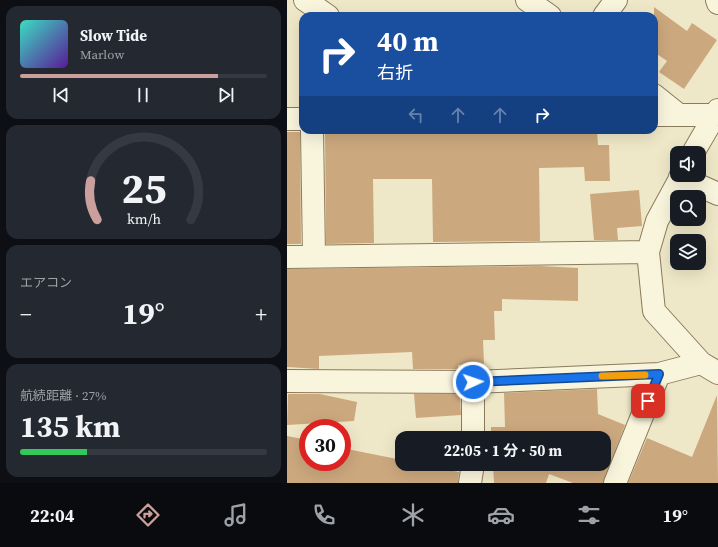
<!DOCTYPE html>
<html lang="ja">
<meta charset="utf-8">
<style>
:root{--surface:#171b24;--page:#242831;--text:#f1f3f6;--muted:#9ea1a6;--line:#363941;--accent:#ca9f9c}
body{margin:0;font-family:"Source Serif 4","Noto Sans JP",serif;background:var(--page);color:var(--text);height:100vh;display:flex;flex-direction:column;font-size:15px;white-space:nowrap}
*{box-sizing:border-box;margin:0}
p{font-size:13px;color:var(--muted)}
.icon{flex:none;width:22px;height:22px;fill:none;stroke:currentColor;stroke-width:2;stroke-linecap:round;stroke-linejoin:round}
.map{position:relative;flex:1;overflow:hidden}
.sheet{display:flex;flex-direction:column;gap:6px;padding:6px;background:#0d0f14;width:287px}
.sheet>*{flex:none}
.banner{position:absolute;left:12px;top:12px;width:359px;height:122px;border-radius:12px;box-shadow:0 4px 16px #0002;background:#1a4fa0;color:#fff;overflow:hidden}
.tools{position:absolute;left:383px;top:146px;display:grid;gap:8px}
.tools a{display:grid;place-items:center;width:36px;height:36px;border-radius:8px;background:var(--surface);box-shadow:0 4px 16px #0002;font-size:20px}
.speed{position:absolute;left:12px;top:419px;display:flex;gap:8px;font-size:20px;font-weight:700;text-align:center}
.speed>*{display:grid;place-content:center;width:52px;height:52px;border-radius:50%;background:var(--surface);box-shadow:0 4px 16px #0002;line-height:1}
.speed .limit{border:6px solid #d22;background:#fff;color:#111}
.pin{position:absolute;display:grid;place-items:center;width:34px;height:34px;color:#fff;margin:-17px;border-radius:8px;box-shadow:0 2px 6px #0006}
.me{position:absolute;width:44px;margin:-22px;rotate:87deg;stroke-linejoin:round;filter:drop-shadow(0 0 3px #0008)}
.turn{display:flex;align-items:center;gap:14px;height:84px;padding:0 12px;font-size:18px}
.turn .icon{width:52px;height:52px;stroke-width:2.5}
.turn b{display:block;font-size:28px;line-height:34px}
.lanes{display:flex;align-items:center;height:38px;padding:0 12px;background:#0003;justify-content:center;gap:20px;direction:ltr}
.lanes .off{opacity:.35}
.big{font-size:30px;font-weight:700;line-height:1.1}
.sheet .widget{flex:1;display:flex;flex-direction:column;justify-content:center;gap:6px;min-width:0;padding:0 14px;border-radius:12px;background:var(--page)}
.sheet .dial{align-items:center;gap:0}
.dial svg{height:104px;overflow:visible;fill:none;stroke:var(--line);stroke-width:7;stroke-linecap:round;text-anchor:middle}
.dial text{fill:var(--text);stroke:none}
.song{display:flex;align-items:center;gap:12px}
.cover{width:48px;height:48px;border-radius:6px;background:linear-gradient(135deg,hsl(170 70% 55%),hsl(270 70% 35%))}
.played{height:4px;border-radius:2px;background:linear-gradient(90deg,var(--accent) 80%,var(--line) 80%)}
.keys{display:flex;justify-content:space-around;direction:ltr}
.heat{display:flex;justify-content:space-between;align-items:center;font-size:22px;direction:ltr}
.charge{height:6px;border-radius:3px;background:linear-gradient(90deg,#34c759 27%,var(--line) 0)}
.trip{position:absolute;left:108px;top:431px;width:216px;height:40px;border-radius:12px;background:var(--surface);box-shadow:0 4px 16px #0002;font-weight:700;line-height:40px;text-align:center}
.tabs{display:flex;height:64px;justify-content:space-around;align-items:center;background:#090b0e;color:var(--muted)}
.tabs .icon{width:28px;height:28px}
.tabs .active{color:var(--accent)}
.tabs b{font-size:18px;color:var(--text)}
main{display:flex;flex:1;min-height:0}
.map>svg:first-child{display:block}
.building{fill:#cca87e}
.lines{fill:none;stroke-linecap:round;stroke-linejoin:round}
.minor-casing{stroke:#8b7b5d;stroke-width:24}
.minor{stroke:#f9f4dc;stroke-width:22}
.route-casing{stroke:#114b97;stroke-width:10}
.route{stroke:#1a73e8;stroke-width:7}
.slow{stroke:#f59e0b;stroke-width:7}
</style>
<main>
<section class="sheet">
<div class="widget">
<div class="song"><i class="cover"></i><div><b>Slow Tide</b><p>Marlow</p></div></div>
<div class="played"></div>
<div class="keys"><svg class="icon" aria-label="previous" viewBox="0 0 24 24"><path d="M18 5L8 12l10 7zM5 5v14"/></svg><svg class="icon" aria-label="pause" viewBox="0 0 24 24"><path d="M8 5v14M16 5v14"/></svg><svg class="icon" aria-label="next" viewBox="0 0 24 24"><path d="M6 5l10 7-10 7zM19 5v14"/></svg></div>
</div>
<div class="widget dial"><svg viewBox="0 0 100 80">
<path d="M14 69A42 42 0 1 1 86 69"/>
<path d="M14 69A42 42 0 0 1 9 39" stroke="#ca9f9c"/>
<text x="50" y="56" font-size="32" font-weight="700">25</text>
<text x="50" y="72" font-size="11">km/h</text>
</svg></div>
<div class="widget"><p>エアコン</p>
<div class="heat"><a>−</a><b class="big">19°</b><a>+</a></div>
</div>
<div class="widget"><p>航続距離 · 27%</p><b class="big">135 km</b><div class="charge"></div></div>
</section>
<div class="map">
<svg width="431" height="483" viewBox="0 0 431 483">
<rect width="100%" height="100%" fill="#efe8c8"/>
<path class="building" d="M367,7l33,24 5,-8 25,17 -33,49 -25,-17 8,-11 -13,-9z
M38,131l147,1v2l125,-3 1,14h11l1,36h-25l-1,-14 -45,1 1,73 -107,1 -1,-63h-59l1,64 -48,1z
M0,132h13l1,112h-14z
M352,190l3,36 -25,2 1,12h-24l-4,-46z
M253,266l38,2v33l-76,-2v12h-8l1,29h-12l1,24 -26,1v4h-45l-1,-17 -93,4v13l-32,-2v-98z
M310,389l1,25 27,11 -22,58h-30l-24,-9 -3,9h-52l-1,-19h111v-26h-113v-11h14l-1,-34z
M1,394h32l37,8 -3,19 -67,4z
M127,394h46l1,21 -45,3z
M430,395l1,88h-90l19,-45 45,19z
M0,436l21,4v22h34v-14l60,12v4h19l38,8 -1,11h-171z"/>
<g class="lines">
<g class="minor-casing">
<path id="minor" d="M18,0l23,16
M240,0l23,16
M430,0l1,3
M317,16l12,-16
M367,95l25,20
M367,115h60
M0,119h16
M25,130l2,126
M406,153l25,-43
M395,175l-25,46 -9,31 6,59 47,52 17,10
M393,177l38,17
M0,257l361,-5
M0,381l186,1 186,-8 42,-11
M186,382v56
M183,483l3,-19
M328,483l44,-109"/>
</g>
<use href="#minor" class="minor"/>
</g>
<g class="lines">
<g class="route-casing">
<path id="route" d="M186,382l186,-8 -11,27"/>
</g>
<use href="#route" class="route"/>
<path class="slow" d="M315,376l43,-1"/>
</g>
</svg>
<div class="tools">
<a><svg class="icon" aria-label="sound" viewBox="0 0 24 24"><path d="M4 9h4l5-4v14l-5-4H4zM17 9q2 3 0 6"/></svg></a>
<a><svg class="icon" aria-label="search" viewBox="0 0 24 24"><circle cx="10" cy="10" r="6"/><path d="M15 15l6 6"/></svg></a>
<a><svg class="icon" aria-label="layers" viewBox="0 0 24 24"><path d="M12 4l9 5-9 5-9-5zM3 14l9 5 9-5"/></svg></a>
</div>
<div class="speed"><div class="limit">30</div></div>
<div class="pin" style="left:361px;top:401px;background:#d93025"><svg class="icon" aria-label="arrive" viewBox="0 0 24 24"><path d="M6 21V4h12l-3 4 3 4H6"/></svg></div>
<svg class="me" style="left:186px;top:382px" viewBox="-20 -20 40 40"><circle r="17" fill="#1a73e8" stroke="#fff" stroke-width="3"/><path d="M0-11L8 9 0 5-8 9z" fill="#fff"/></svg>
<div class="trip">22:05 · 1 分 · 50 m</div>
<div class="banner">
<div class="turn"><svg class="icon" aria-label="right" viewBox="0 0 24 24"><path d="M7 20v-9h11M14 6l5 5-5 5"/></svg><div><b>40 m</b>右折</div></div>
<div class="lanes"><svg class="icon off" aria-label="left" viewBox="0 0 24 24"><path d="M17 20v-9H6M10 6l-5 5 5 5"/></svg><svg class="icon off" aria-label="ahead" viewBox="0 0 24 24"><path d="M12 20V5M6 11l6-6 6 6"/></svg><svg class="icon off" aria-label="ahead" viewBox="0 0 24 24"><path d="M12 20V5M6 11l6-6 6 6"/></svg><svg class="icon" aria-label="right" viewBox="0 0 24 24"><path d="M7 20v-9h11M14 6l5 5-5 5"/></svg></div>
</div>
</div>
</main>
<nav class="tabs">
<b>22:04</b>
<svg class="icon active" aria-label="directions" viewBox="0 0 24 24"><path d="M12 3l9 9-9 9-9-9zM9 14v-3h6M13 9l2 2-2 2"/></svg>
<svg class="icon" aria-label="music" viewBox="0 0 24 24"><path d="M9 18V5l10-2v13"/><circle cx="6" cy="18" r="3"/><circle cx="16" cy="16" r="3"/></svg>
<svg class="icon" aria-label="phone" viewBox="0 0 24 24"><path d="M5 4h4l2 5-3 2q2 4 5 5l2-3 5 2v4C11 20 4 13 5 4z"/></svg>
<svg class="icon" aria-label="climate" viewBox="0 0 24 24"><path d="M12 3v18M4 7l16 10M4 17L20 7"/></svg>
<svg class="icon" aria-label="car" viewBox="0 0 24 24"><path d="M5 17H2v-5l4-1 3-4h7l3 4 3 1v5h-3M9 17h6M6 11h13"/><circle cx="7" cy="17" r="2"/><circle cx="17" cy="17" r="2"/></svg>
<svg class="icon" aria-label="filters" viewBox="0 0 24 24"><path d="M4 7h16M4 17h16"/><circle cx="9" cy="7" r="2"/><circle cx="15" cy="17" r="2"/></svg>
<b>19°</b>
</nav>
